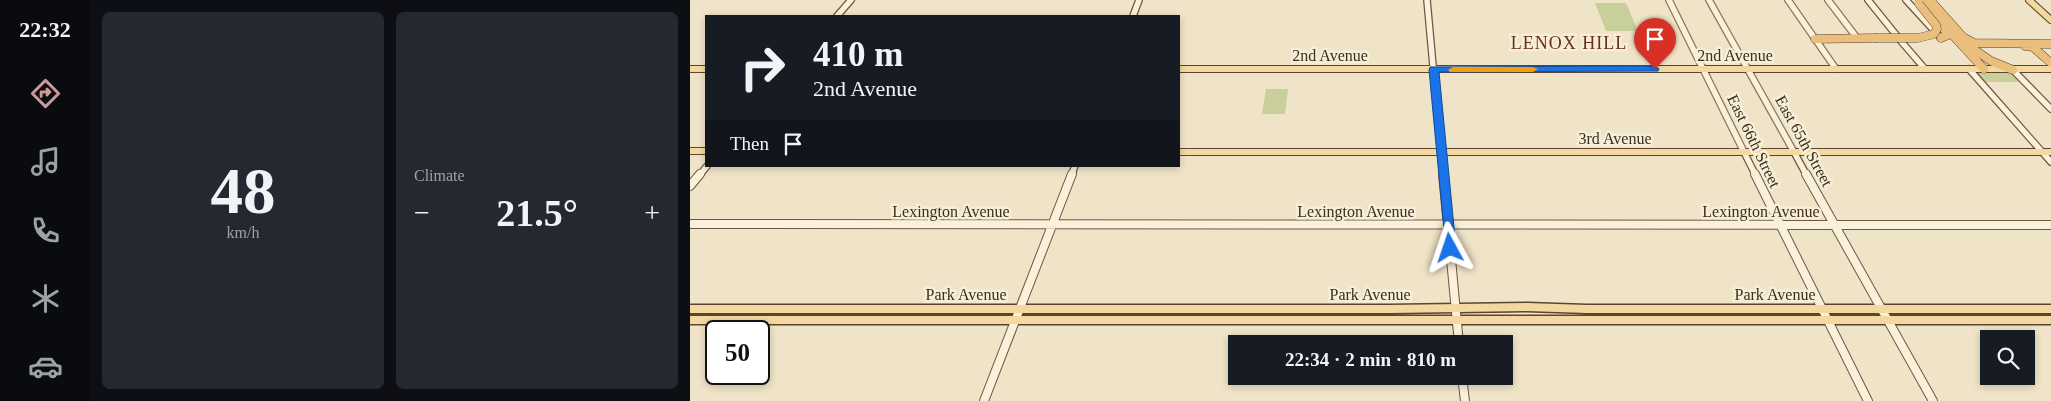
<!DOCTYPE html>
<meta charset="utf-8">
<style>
:root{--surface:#171b24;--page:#242831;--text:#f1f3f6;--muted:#9ea1a6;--accent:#cc999b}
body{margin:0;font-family:"Times New Roman",serif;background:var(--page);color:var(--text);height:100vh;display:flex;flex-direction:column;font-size:19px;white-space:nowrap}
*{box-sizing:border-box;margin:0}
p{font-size:16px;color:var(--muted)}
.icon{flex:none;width:28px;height:28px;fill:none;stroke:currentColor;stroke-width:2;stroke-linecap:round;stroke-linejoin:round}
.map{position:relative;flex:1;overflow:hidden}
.side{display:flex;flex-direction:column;gap:12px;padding:12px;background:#0d0f14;width:600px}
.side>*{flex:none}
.guide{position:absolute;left:15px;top:15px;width:475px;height:152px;border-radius:0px;box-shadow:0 2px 8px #0003;background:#171b24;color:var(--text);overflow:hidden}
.tools{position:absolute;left:1290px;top:330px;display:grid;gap:10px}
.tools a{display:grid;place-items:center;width:55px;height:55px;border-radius:0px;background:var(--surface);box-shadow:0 2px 8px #0003;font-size:25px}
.speed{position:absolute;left:15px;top:320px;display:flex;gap:10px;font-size:25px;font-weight:700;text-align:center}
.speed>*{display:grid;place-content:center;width:65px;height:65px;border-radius:50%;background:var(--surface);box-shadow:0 2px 8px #0003;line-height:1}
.speed .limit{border:2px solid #111;border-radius:8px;background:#fff;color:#111}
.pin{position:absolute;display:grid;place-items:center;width:42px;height:42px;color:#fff;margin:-51px -21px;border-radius:50% 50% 50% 0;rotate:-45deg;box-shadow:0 0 5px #0007}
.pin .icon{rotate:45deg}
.me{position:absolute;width:55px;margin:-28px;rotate:355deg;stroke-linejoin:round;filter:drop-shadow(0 0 4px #0008)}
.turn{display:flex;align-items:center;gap:18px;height:105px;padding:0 25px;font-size:22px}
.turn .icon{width:65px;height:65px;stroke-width:2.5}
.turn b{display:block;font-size:35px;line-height:42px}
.then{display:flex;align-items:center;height:48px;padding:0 25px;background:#0003;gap:10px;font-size:19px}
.big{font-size:38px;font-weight:700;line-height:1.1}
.side .tile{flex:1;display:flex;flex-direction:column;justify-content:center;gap:8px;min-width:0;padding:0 18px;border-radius:8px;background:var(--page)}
.side .dial{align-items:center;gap:0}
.dial b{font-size:65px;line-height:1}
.heat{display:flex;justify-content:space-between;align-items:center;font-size:28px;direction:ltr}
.side .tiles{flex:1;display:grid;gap:12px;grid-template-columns:repeat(2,1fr)}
.trip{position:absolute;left:538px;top:335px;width:285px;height:50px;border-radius:0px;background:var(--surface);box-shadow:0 2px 8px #0003;font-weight:700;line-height:50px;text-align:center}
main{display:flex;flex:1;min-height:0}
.tabs{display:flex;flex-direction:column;width:90px;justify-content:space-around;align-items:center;background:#090b0e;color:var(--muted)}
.tabs .icon{width:35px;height:35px}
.tabs .current{color:var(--accent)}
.tabs b{font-size:22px;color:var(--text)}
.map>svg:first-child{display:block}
.green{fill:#c9cf9b}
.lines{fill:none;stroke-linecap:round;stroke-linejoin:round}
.tertiary-casing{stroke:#8d765c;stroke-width:8}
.secondary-far1-casing{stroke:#6f573f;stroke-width:8}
.secondary-casing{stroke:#6f573f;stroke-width:10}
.primary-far1-casing{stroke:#5b4430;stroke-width:8}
.primary-casing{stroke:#5b4430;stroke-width:11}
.trunk-casing{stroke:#5b4430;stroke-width:9}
.tertiary{stroke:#faf1dc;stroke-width:5.5}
.secondary-far1{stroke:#faf1dc;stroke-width:5.5}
.secondary{stroke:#faf1dc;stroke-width:8}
.primary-far1{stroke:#f3d9a0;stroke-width:6}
.primary{stroke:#f3d9a0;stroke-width:8}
.trunk{stroke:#eabe7c;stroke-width:8}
.trunk-bridge-casing{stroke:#5b4430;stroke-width:9;stroke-linecap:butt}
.trunk-bridge{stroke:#eabe7c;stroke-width:8}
.route{fill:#1a73e8;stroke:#114b97}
.slow{fill:#f59e0b}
.labels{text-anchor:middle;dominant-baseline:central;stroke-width:5;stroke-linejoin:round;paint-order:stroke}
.street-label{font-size:16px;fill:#3d2e20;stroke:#f7eed8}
.neighbourhood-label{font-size:18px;letter-spacing:1px;fill:#6b2e1e;stroke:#f7eed8}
</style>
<main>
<nav class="tabs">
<b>22:32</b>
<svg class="icon current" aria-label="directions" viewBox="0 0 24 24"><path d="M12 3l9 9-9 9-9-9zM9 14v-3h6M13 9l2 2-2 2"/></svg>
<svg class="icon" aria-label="music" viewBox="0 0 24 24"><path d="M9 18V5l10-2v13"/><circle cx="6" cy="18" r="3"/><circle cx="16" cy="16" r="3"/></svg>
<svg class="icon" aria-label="phone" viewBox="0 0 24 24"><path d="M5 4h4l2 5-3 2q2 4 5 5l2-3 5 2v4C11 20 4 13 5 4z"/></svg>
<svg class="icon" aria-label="climate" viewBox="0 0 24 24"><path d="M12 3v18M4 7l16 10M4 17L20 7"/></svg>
<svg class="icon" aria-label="car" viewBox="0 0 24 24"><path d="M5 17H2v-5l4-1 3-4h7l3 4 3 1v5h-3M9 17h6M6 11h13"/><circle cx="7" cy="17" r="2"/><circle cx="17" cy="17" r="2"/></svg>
</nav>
<section class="side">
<div class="tiles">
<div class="tile dial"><b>48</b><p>km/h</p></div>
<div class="tile"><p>Climate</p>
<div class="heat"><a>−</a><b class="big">21.5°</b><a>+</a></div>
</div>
</div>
</section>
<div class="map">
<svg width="1361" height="401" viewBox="0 0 1361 401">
<rect width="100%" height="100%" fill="#f0e4c8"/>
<path class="green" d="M905,3h31l12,28h-32z
M1286,73h37l10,9h-40z
M576,89h22l-3,25h-23z"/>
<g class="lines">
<g class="tertiary-casing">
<path id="tertiary" d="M979,0l75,152
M1019,0l85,152
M1098,0l48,69
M1138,0l29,38"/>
</g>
<g class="secondary-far1-casing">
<path id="secondary-far1" d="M737,0l16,176
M1178,0l29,36
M1216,0l33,36
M147,16l14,-16
M443,16l6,-16
M1210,40l25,29
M1279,69l82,93
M1323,70l38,39
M1054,152l12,24
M1104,152l13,24
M9,176l8,-10
M381,176l4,-10"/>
</g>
<g class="secondary-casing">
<path id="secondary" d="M753,174l16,170
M1065,174l113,227
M1116,174l127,227
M0,186l10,-12
M0,224l1361,1
M772,376l3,25
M294,401l88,-227"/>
</g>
<g class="primary-far1-casing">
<path id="primary-far1" d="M1339,0l22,20
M0,69h16
M489,69h872
M0,151h16
M489,152h872"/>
</g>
<g class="primary-casing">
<path id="primary" d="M0,309h700l137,-2 60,2h464
M0,320h1361"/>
</g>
<g class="trunk-casing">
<path id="trunk" d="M1230,0l64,69
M1240,0l33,37 11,6 77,1
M1251,38l7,-3 -5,-7
M1125,39l60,-1
M1276,44l25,17 22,9
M1335,46l8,1 18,16"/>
</g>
<use href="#tertiary" class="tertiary"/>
<use href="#secondary-far1" class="secondary-far1"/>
<use href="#secondary" class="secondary"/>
<use href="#primary-far1" class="primary-far1"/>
<use href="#primary" class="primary"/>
<use href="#trunk" class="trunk"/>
<g class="trunk-bridge-casing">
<path id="trunk-bridge" d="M1185,38h43l16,-4 3,-5 -1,-4 -17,-21"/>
</g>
<use href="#trunk-bridge" class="trunk-bridge"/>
</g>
<path class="route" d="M965,66l4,3 -1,2 -219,1 17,176 -1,3h-9l-17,-181 1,-3z"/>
<path class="slow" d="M763,67h80l5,2 -5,3h-83l-2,-2z"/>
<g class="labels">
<g class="street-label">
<text x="640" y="55">2nd Avenue</text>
<text x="1045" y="55">2nd Avenue</text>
<text x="925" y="138">3rd Avenue</text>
<text transform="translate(1064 141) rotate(64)">East 66th Street</text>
<text transform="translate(1114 141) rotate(61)">East 65th Street</text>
<text x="261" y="211">Lexington Avenue</text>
<text x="666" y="211">Lexington Avenue</text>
<text x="1071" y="211">Lexington Avenue</text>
<text x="276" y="294">Park Avenue</text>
<text x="680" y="294">Park Avenue</text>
<text x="1085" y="294">Park Avenue</text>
</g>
<g class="neighbourhood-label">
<text x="879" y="43">LENOX HILL</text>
</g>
</g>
</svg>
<div class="tools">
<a><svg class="icon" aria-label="search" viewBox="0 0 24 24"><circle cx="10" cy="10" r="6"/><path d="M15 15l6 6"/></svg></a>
</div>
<div class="speed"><div class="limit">50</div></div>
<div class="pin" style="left:965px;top:69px;background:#d93025"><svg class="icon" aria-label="arrive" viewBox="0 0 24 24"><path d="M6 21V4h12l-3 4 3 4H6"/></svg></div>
<svg class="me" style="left:760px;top:248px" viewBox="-20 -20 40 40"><path d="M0-17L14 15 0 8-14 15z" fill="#1a73e8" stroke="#fff" stroke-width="4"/></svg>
<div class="trip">22:34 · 2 min · 810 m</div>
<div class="guide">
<div class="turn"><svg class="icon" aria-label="right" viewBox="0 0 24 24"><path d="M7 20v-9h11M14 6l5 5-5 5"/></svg><div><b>410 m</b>2nd Avenue</div></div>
<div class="then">Then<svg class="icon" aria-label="arrive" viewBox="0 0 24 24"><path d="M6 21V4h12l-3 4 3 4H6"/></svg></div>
</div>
</div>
</main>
